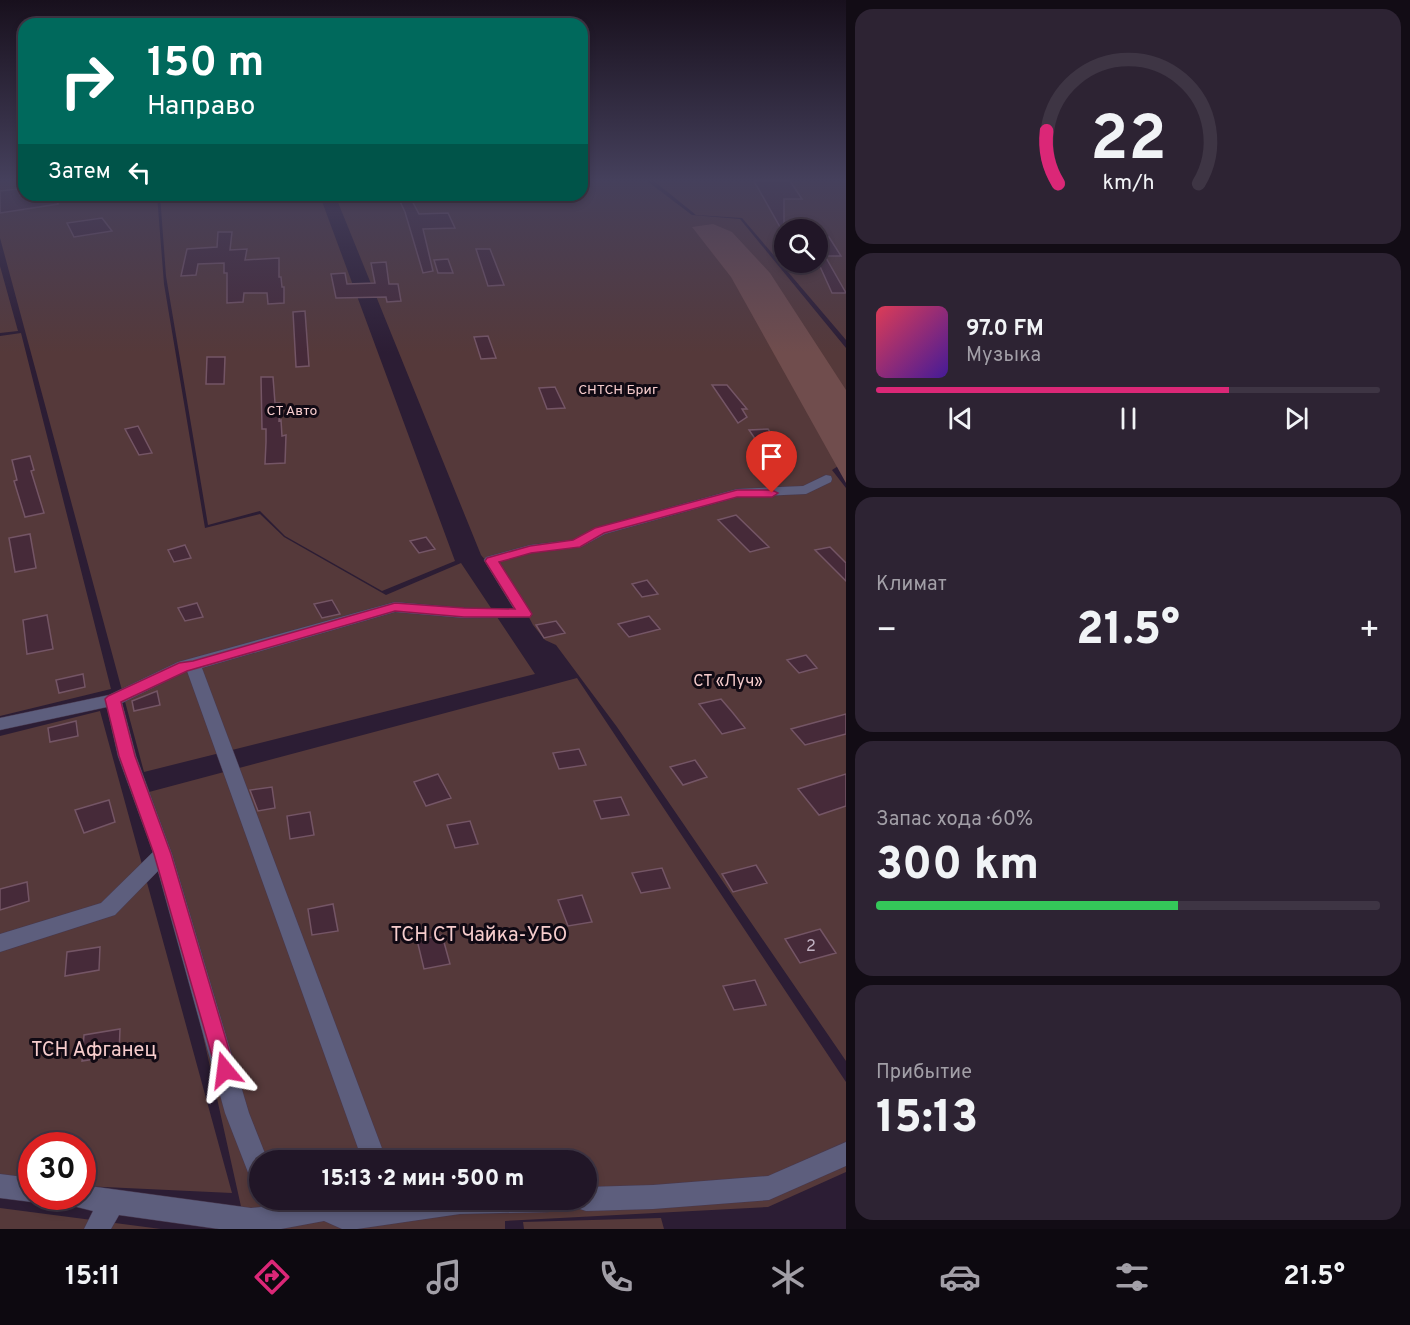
<!DOCTYPE html>
<html lang="ru">
<meta charset="utf-8">
<style>
:root{--surface:#211627;--page:#2d2333;--text:#f1f3f6;--muted:#a29fa7;--line:#3e3544;--accent:#db2777}
body{margin:0;font-family:Overpass,sans-serif;background:var(--page);color:var(--text);height:100vh;display:flex;flex-direction:column;font-size:22px;white-space:nowrap}
*{box-sizing:border-box;margin:0}
p{font-size:20px;color:var(--muted)}
.icon{flex:none;width:33px;height:33px;fill:none;stroke:currentColor;stroke-width:2;stroke-linecap:round;stroke-linejoin:round}
.map{position:relative;flex:1;overflow:hidden}
.side{display:flex;flex-direction:column;gap:9px;padding:9px;background:#120c15;width:564px}
.side>*{flex:none}
.top-card{position:absolute;left:18px;top:18px;width:570px;height:183px;border-radius:18px;box-shadow:0 3px 9px #0003,0 0 0 2px var(--line);background:#00695c;color:#fff;overflow:hidden}
.buttons{position:absolute;left:774px;top:219px;display:grid;gap:12px}
.buttons a{display:grid;place-items:center;width:54px;height:54px;border-radius:50%;background:var(--surface);box-shadow:0 3px 9px #0003,0 0 0 2px var(--line);font-size:30px}
.speed{position:absolute;left:18px;top:1132px;display:flex;gap:12px;font-size:30px;font-weight:700;text-align:center}
.speed>*{display:grid;place-content:center;width:78px;height:78px;border-radius:50%;background:var(--surface);box-shadow:0 3px 9px #0003,0 0 0 2px var(--line);line-height:1}
.speed .limit{border:9px solid #d22;background:#fff;color:#111}
.pin{position:absolute;display:grid;place-items:center;width:51px;height:51px;color:#fff;margin:-62px -26px;border-radius:50% 50% 50% 0;rotate:-45deg;box-shadow:0 0 6px #0007}
.pin .icon{rotate:45deg}
.me{position:absolute;width:66px;margin:-33px;rotate:344deg;stroke-linejoin:round;filter:drop-shadow(0 0 4px #0008)}
.turn{display:flex;align-items:center;gap:21px;height:126px;padding:0 30px;font-size:27px}
.turn .icon{width:78px;height:78px;stroke-width:2.5}
.turn b{display:block;font-size:42px;line-height:51px}
.then{display:flex;align-items:center;height:57px;padding:0 30px;background:#0003;gap:12px;font-size:22px}
.big{font-size:45px;font-weight:800;line-height:1.1}
.side .card{flex:1;display:flex;flex-direction:column;justify-content:center;gap:9px;min-width:0;padding:0 21px;border-radius:18px;background:var(--page)}
.side .dial{align-items:center;gap:0}
.dial svg{height:156px;overflow:visible;fill:none;stroke:var(--line);stroke-width:7;stroke-linecap:round;text-anchor:middle}
.dial text{fill:var(--text);stroke:none}
.song{display:flex;align-items:center;gap:18px}
.cover{width:72px;height:72px;border-radius:9px;background:linear-gradient(135deg,hsl(350 70% 55%),hsl(260 70% 35%))}
.played{height:6px;border-radius:3px;background:linear-gradient(90deg,var(--accent) 70%,var(--line) 70%)}
.keys{display:flex;justify-content:space-around;direction:ltr}
.heat{display:flex;justify-content:space-between;align-items:center;font-size:33px;direction:ltr}
.charge{height:9px;border-radius:4px;background:linear-gradient(90deg,#34c759 60%,var(--line) 0)}
.trip{position:absolute;left:249px;top:1150px;width:348px;height:60px;border-radius:30px;background:var(--surface);box-shadow:0 3px 9px #0003,0 0 0 2px var(--line);font-weight:800;line-height:60px;text-align:center}
.dock{display:flex;height:96px;justify-content:space-around;align-items:center;background:#0d0910;color:var(--muted)}
.dock .icon{width:42px;height:42px}
.dock .active{color:var(--accent)}
.dock b{font-size:27px;color:var(--text)}
main{display:flex;flex:1;min-height:0}
.map>svg:first-child{display:block}
.green{fill:#55393a;fill-rule:evenodd}
.forest{fill:#704d4d}
.building{fill:#462a39;stroke:#745565;stroke-width:1.5}
.lines{fill:none;stroke-linecap:round;stroke-linejoin:round}
.minor-casing{stroke:#47384e;stroke-width:1}
.minor{fill:#5d5e7d;fill-rule:evenodd}
.route{fill:#db2777;stroke:#8e194d;stroke-width:1.5}
.labels{text-anchor:middle;dominant-baseline:central;stroke-width:6;stroke-linejoin:round;paint-order:stroke}
.far-park-label{font-size:14px;fill:#f7cdcd;stroke:#110a14}
.park-label{font-size:16px;fill:#f7cdcd;stroke:#110a14}
.near-number-label{font-size:16px;fill:#c1b2c2}
.near-park-label{font-size:20px;fill:#f7cdcd;stroke:#110a14}
</style>
<main>
<div class="map">
<svg width="846" height="1229" viewBox="0 0 846 1229">
<rect width="100%" height="100%" fill="#2c1d34"/>
<path class="green" d="M0,181h24v14h133l7,89 41,244 55,-14 24,23 102,58 75,-32 74,111 -391,98 -144,-534z
M582,181h65l45,34 48,4 106,129v113l-14,9 14,18v573l-229,-334 -61,-82 -11,-5 -12,-15 -9,-17 -43,-53 -146,-360h247z
M654,181h192v159l-104,-122 -46,-3zM784,230h34v32h-34z
M160,195l160,1 135,365 -73,30 -97,-55 -25,-25 -52,14 -42,-249z
M0,266l18,65 -18,2z
M21,333l90,356 -111,27v-380z
M577,678l269,404v90l-78,35 -263,14v8h-259l-97,-437zM260,1161h326v39h-326z
M100,711l132,482 -149,-7 -1,-40h-50l-1,38 -31,-2v-446z
M0,1208l161,21h-161z
M661,1218l3,11h-140l-1,-7z"/>
<path class="forest" d="M713,224l19,8 38,41 76,117v93l-115,-206 -39,-50z"/>
<path class="building" d="M754,181h36l12,18h-18v35z
M17,189l3,6h37l1,9 -58,9v-22z
M397,195h12l10,19 29,-1 7,15 -32,1 10,42 -10,2 -18,-61z
M102,218l10,13 -38,6 -7,-14z
M218,232h14l-2,18 17,-1 -2,11 34,-2v19h2l1,10h2v16l-16,1 -1,-11h-23l-1,9 -16,1v-30h-3v-10l-26,1 -2,11 -15,1 6,-27 30,-2z
M818,237h11l12,19h-16l21,37h-14l-14,-31z
M476,249h14l14,36 -16,1z
M448,259l5,14h-15l-4,-13z
M386,262l3,22h9l3,17 -14,1 -1,-5 -50,1 -5,-24 14,-1 2,11 28,-1 -4,-20z
M305,311l4,55 -13,1 -3,-55z
M488,336l8,22 -15,1 -7,-22z
M207,357h18l-1,27h-18z
M261,377h12l2,26h5l-1,18 2,-1 1,16 4,-1 -1,28 -20,1 1,-22v-13h-4z
M712,385h15l20,24h-5l5,8 -9,6z
M555,387l10,21 -18,1 -8,-21z
M138,426l14,27 -13,2 -14,-26z
M768,429l4,6 14,20 -19,1 -18,-26z
M30,456l4,14 -3,1 13,42 -19,4 -11,-36 3,-1 -5,-20z
M736,515l33,32 -19,5 -32,-32z
M30,534l6,34 -21,4 -6,-34z
M426,537l9,12 -16,4 -9,-12z
M185,545l6,13 -17,4 -6,-12z
M830,547l16,16v18l-31,-31z
M647,580l11,14 -16,3 -10,-13z
M332,600l8,14 -18,4 -8,-14z
M197,603l6,14 -18,4 -7,-13z
M47,615l6,34 -26,5 -4,-34z
M649,616l11,13 -31,8 -11,-13z
M556,621l9,12 -21,5 -8,-13z
M806,655l11,13 -18,5 -12,-13z
M83,674l2,13 -26,6 -3,-13z
M157,691l3,14 -26,6 -2,-10z
M721,699l12,14 12,15 -23,6 -23,-30z
M846,714v20l-41,11 -14,-16z
M76,721l2,15 -28,6 -2,-14z
M579,749l7,16 -27,4 -6,-16z
M695,760l12,17 -24,8 -13,-18z
M438,774l13,24 -25,8 -12,-24z
M846,774v32l-27,9 -21,-26z
M272,787l3,21 -17,3 -8,-21z
M621,797l8,18 -28,4 -7,-18z
M109,800l6,22 -31,11 -9,-23z
M310,812l4,23 -24,4 -3,-23z
M470,821l8,23 -23,4 -8,-23z
M756,865l11,18 -34,9 -11,-18z
M662,868l8,20 -29,5 -9,-20z
M27,882l2,19 -29,9v-21z
M582,895l10,27 -24,4 -10,-26z
M333,904l5,27 -26,4 -4,-26z
M820,929l16,24 -36,10 -15,-24z
M442,935l8,29 -26,5 -7,-29z
M100,947l-1,23 -34,6 2,-24z
M755,980l11,25 -32,5 -11,-24z
M120,1029l-1,26 -37,6 2,-26z"/>
<g class="lines">
<g class="minor-casing">
<path id="minor" d="M826,475l5,1 1,3 -1,3 -25,12 -68,3 -133,37 -24,13 -50,6 -32,9 33,52 -2,3 -66,1 -69,-6 -193,56 181,483 -4,10h-24l4,-10 -172,-480 -65,32 14,53 36,98 77,259 19,48h-8v22l-9,-3 -26,-67 -67,-242 -43,44 -115,37v-18l101,-31 52,-51 -35,-96 -11,-49 -107,23v-12l109,-23 69,-33 217,-60 69,6 50,1 -30,-49 2,-3 44,-12 43,-5 22,-12 142,-39 66,-3z
M846,1142v24l-77,34 -116,9 -67,2 -9,-3 -3,-8h12v-13l67,-2 115,-9z
M0,1174l32,4v19h9v2l-9,3 -32,-4z
M82,1185l169,23 10,-1 -2,-7 1,-2v2h23l1,3c18,-3 39,-7 56,0l1,-3h24l-1,3 21,-3h175l-3,9 -9,3 -88,2 -103,15h-15l-18,-8 -43,8h-62l-100,-14 -8,14h-27l9,-18 -20,-5 -3,-9h12z"/>
</g>
<use href="#minor" class="minor"/>
</g>
<linearGradient id="sky" x2="0" y2="1"><stop stop-color="#18101d"/><stop offset="0.51" stop-color="#45405c"/><stop offset="1" stop-color="#45405c" stop-opacity="0"/></linearGradient>
<rect width="846" height="353" fill="url(#sky)"/>
<path class="route" d="M737,490h35l6,3 -6,4h-35l-133,36 -24,14 -49,6 -32,9 33,52 -2,3h-66l-69,-6 -208,60 -66,31 14,54 36,98 64,216 -3,7 -7,3 -7,-3 -64,-223 -35,-98 -14,-57 3,-3 71,-33 14,-2 202,-58 69,5 51,1 -30,-48 2,-3 43,-12 43,-6 22,-12z"/>
<g class="labels">
<g class="far-park-label">
<text x="618" y="390">СНТСН Бриг</text>
<text x="292" y="411">СТ Авто</text>
</g>
<g class="park-label">
<text x="728" y="682">СТ «Луч»</text>
</g>
<g class="near-number-label">
<text x="811" y="947">2</text>
</g>
<g class="near-park-label">
<text x="479" y="936">ТСН СТ Чайка-УБО</text>
<text x="94" y="1051">ТСН Афганец</text>
</g>
</g>
</svg>
<div class="buttons">
<a><svg class="icon" aria-label="search" viewBox="0 0 24 24"><circle cx="10" cy="10" r="6"/><path d="M15 15l6 6"/></svg></a>
</div>
<div class="speed"><div class="limit">30</div></div>
<div class="pin" style="left:772px;top:493px;background:#d93025"><svg class="icon" aria-label="arrive" viewBox="0 0 24 24"><path d="M6 21V4h12l-3 4 3 4H6"/></svg></div>
<svg class="me" style="left:225px;top:1070px" viewBox="-20 -20 40 40"><path d="M0-17L14 15 0 8-14 15z" fill="#db2777" stroke="#fff" stroke-width="4"/></svg>
<div class="trip">15:13 · 2 мин · 500 m</div>
<div class="top-card">
<div class="turn"><svg class="icon" aria-label="right" viewBox="0 0 24 24"><path d="M7 20v-9h11M14 6l5 5-5 5"/></svg><div><b>150 m</b>Направо</div></div>
<div class="then">Затем<svg class="icon" aria-label="left" viewBox="0 0 24 24"><path d="M17 20v-9H6M10 6l-5 5 5 5"/></svg></div>
</div>
</div>
<section class="side">
<div class="card dial"><svg viewBox="0 0 100 80">
<path d="M14 69A42 42 0 1 1 86 69"/>
<path d="M14 69A42 42 0 0 1 8 42" stroke="#db2777"/>
<text x="50" y="56" font-size="32" font-weight="700">22</text>
<text x="50" y="72" font-size="11">km/h</text>
</svg></div>
<div class="card">
<div class="song"><i class="cover"></i><div><b>97.0 FM</b><p>Музыка</p></div></div>
<div class="played"></div>
<div class="keys"><svg class="icon" aria-label="previous" viewBox="0 0 24 24"><path d="M18 5L8 12l10 7zM5 5v14"/></svg><svg class="icon" aria-label="pause" viewBox="0 0 24 24"><path d="M8 5v14M16 5v14"/></svg><svg class="icon" aria-label="next" viewBox="0 0 24 24"><path d="M6 5l10 7-10 7zM19 5v14"/></svg></div>
</div>
<div class="card"><p>Климат</p>
<div class="heat"><a>−</a><b class="big">21.5°</b><a>+</a></div>
</div>
<div class="card"><p>Запас хода · 60%</p><b class="big">300 km</b><div class="charge"></div></div>
<div class="card"><p>Прибытие</p><b class="big">15:13</b></div>
</section>
</main>
<nav class="dock">
<b>15:11</b>
<svg class="icon active" aria-label="directions" viewBox="0 0 24 24"><path d="M12 3l9 9-9 9-9-9zM9 14v-3h6M13 9l2 2-2 2"/></svg>
<svg class="icon" aria-label="music" viewBox="0 0 24 24"><path d="M9 18V5l10-2v13"/><circle cx="6" cy="18" r="3"/><circle cx="16" cy="16" r="3"/></svg>
<svg class="icon" aria-label="phone" viewBox="0 0 24 24"><path d="M5 4h4l2 5-3 2q2 4 5 5l2-3 5 2v4C11 20 4 13 5 4z"/></svg>
<svg class="icon" aria-label="climate" viewBox="0 0 24 24"><path d="M12 3v18M4 7l16 10M4 17L20 7"/></svg>
<svg class="icon" aria-label="car" viewBox="0 0 24 24"><path d="M5 17H2v-5l4-1 3-4h7l3 4 3 1v5h-3M9 17h6M6 11h13"/><circle cx="7" cy="17" r="2"/><circle cx="17" cy="17" r="2"/></svg>
<svg class="icon" aria-label="filters" viewBox="0 0 24 24"><path d="M4 7h16M4 17h16"/><circle cx="9" cy="7" r="2"/><circle cx="15" cy="17" r="2"/></svg>
<b>21.5°</b>
</nav>
